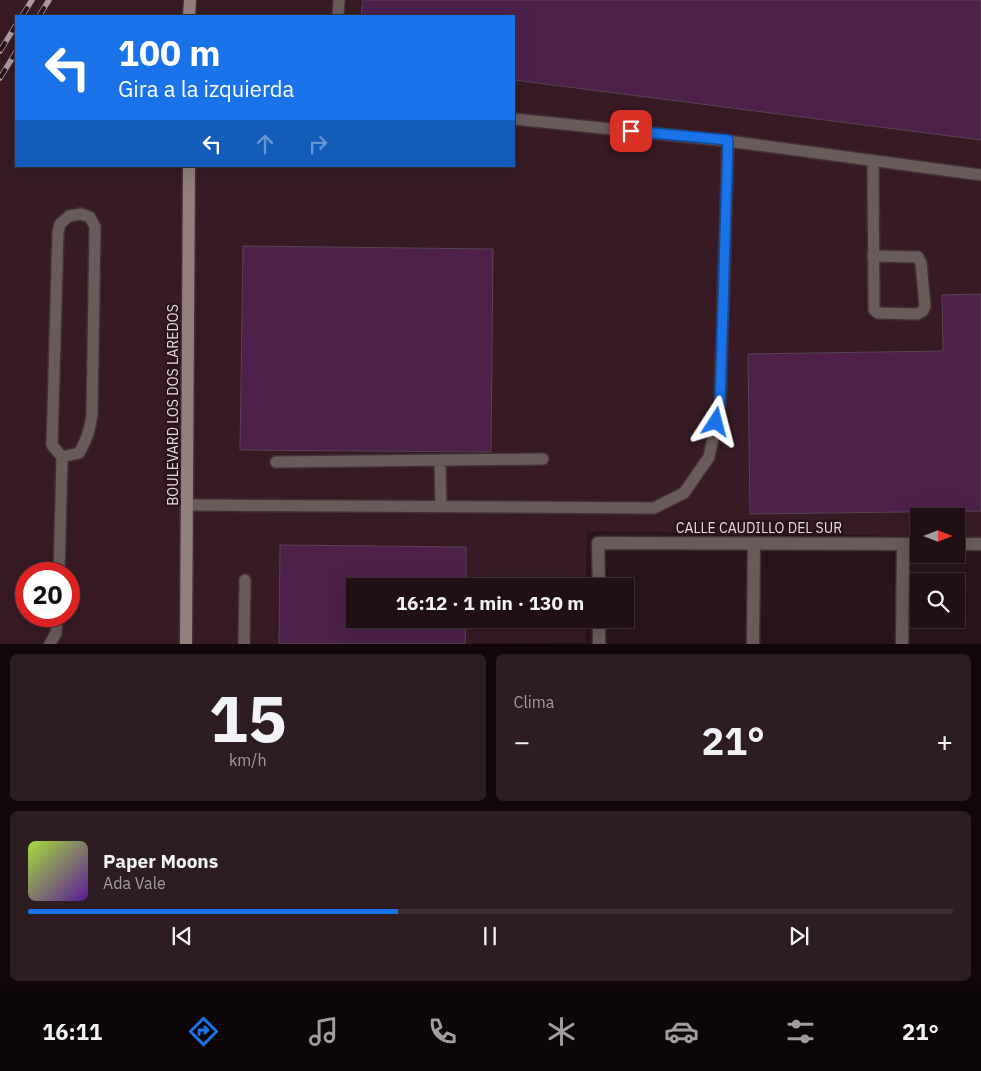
<!DOCTYPE html>
<html lang="es">
<meta charset="utf-8">
<style>
:root{--surface:#200f15;--page:#2d1d22;--text:#f1f3f6;--muted:#a29ca0;--line:#3d2f34;--accent:#1a73e8}
body{margin:0;font-family:"IBM Plex Sans",sans-serif;background:var(--page);color:var(--text);height:100vh;display:flex;flex-direction:column;font-size:19px;white-space:nowrap}
*{box-sizing:border-box;margin:0}
p{font-size:16px;color:var(--muted)}
.icon{flex:none;width:28px;height:28px;fill:none;stroke:currentColor;stroke-width:2;stroke-linecap:round;stroke-linejoin:round}
.map{position:relative;height:644px;overflow:hidden}
.sheet{display:flex;flex-direction:column;gap:10px;padding:10px;background:#12080c;flex:1}
.sheet>*{flex:none}
.banner{position:absolute;left:15px;top:15px;width:500px;height:152px;border-radius:0px;box-shadow:0 5px 20px #0002,0 0 0 1px var(--line);background:#1a73e8;color:#fff;overflow:hidden}
.needle{width:32px;rotate:90deg}
.fabs{position:absolute;left:910px;top:508px;display:grid;gap:10px}
.fabs a{display:grid;place-items:center;width:55px;height:55px;border-radius:0px;background:var(--surface);box-shadow:0 5px 20px #0002,0 0 0 1px var(--line);font-size:25px}
.speed{position:absolute;left:15px;top:562px;display:flex;gap:10px;font-size:25px;font-weight:700;text-align:center}
.speed>*{display:grid;place-content:center;width:65px;height:65px;border-radius:50%;background:var(--surface);box-shadow:0 5px 20px #0002,0 0 0 1px var(--line);line-height:1}
.speed .limit{border:8px solid #d22;background:#fff;color:#111}
.pin{position:absolute;display:grid;place-items:center;width:42px;height:42px;color:#fff;margin:-21px;border-radius:10px;box-shadow:0 2px 8px #0006}
.me{position:absolute;width:55px;margin:-28px;rotate:9deg;stroke-linejoin:round;filter:drop-shadow(0 0 4px #0008)}
.turn{display:flex;align-items:center;gap:18px;height:105px;padding:0 20px;font-size:22px}
.turn .icon{width:65px;height:65px;stroke-width:2.5}
.turn b{display:block;font-size:35px;line-height:42px}
.lanes{display:flex;align-items:center;height:48px;padding:0 20px;background:#0003;justify-content:center;gap:25px;direction:ltr}
.lanes .off{opacity:.35}
.big{font-size:38px;font-weight:700;line-height:1.1}
.sheet .widget{flex:1;display:flex;flex-direction:column;justify-content:center;gap:8px;min-width:0;padding:0 18px;border-radius:8px;background:var(--page)}
.sheet .dial{align-items:center;gap:0}
.dial b{font-size:65px;line-height:1}
.song{display:flex;align-items:center;gap:15px}
.cover{width:60px;height:60px;border-radius:8px;background:linear-gradient(135deg,hsl(80 70% 55%),hsl(270 70% 35%))}
.played{height:5px;border-radius:2px;background:linear-gradient(90deg,var(--accent) 40%,var(--line) 40%)}
.keys{display:flex;justify-content:space-around;direction:ltr}
.heat{display:flex;justify-content:space-between;align-items:center;font-size:28px;direction:ltr}
.sheet .tiles{flex:1;display:grid;gap:10px;grid-template-columns:1fr 1fr}
.widget:last-child{grid-column:span 2}
.trip{position:absolute;left:346px;top:578px;width:288px;height:50px;border-radius:0px;background:var(--surface);box-shadow:0 5px 20px #0002,0 0 0 1px var(--line);font-weight:700;line-height:50px;text-align:center}
.tabs{display:flex;height:80px;justify-content:space-around;align-items:center;background:#0d0608;color:var(--muted)}
.tabs .icon{width:35px;height:35px}
.tabs .selected{color:var(--accent)}
.tabs b{font-size:22px;color:var(--text)}
.map>svg:first-child{display:block}
.built{fill:#371a24;fill-rule:evenodd}
.building{fill:#4d214a;stroke:#564455}
.lines{fill:none;stroke-linecap:round;stroke-linejoin:round}
.lane-casing{stroke:#452f37;stroke-width:14}
.street-casing{stroke:#452f37;stroke-width:15}
.secondary-casing{stroke:#452f37;stroke-width:15}
.lane{stroke:#685b59;stroke-width:11}
.street{stroke:#685b59;stroke-width:12}
.secondary{stroke:#937f7c;stroke-width:12}
.rail-casing{stroke:#ac9a9f;stroke-width:5.5}
.rail{stroke:#2a141c;stroke-width:4;stroke-dasharray:11;stroke-linecap:butt}
.route-casing{stroke:#114b97;stroke-width:12}
.route{stroke:#1a73e8;stroke-width:9}
.labels{text-anchor:middle;dominant-baseline:central;stroke-width:5;stroke-linejoin:round;paint-order:stroke}
.street-label{font-size:14px;fill:#e8d8dc;stroke:#2a141c}
</style>
<div class="map">
<svg width="981" height="644" viewBox="0 0 981 644">
<rect width="100%" height="100%" fill="#2a141c"/>
<path class="built" d="M0,0h981v537h-25v-21h-37v20l-332,-5 -1,55h-231v33h231v24l-586,1zM16,16h498v150h-498zM26,574h43v42h-43z"/>
<path class="building" d="M363,0h618v140l-467,-60v-64h-153z
M243,246l250,3 -2,203 -251,-2z
M981,294v217l-231,3 -2,-160 195,-3 -1,-56z
M280,545l186,2v39h-111v33h111l-1,25h-186z"/>
<g class="lines">
<g class="lane-casing">
<path id="lane" d="M338,16l1,-16
M514,119l214,22 253,34
M873,160l1,150 4,3 39,1 6,-3 2,-5 -4,-43 -3,-6 -45,-1
M440,460l1,47
M276,462l267,-3
M187,505l467,3 30,-15 25,-36 11,-53 8,-263
M59,574l3,-117 -10,-12 6,-213 2,-8 9,-8 12,-2 9,3 5,10 -3,187c-2,16 -5,25 -13,39l-17,4
M50,644l6,-11 1,-17
M244,644l1,-64"/>
</g>
<g class="street-casing">
<path id="street" d="M956,544h25
M599,586l-1,-43 321,1
M599,619v25
M753,644l1,-101
M902,644l1,-100"/>
</g>
<g class="secondary-casing">
<path id="secondary" d="M189,16l1,-16
M186,644l3,-478"/>
</g>
<use href="#lane" class="lane"/>
<use href="#street" class="street"/>
<use href="#secondary" class="secondary"/>
<g class="rail-casing">
<path id="rail" d="M22,16l10,-16
M39,16l10,-16
M0,51l16,-26
M0,78l16,-26"/>
</g>
<use href="#rail" class="rail"/>
</g>
<g class="lines">
<g class="route-casing">
<path id="route" d="M631,131l97,9 -8,264 -4,18"/>
</g>
<use href="#route" class="route"/>
</g>
<g class="labels">
<g class="street-label">
<text transform="translate(173 405) rotate(-90)">BOULEVARD LOS DOS LAREDOS</text>
<text x="759" y="528">CALLE CAUDILLO DEL SUR</text>
</g>
</g>
</svg>
<div class="fabs">
<a><svg class="needle" viewBox="-14 -14 28 28"><path d="M0-13l5 13h-10z" fill="#e53935"/><path d="M0 13l5-13h-10z" fill="#a29ca0"/></svg></a>
<a><svg class="icon" aria-label="search" viewBox="0 0 24 24"><circle cx="10" cy="10" r="6"/><path d="M15 15l6 6"/></svg></a>
</div>
<div class="speed"><div class="limit">20</div></div>
<div class="pin" style="left:631px;top:131px;background:#d93025"><svg class="icon" aria-label="arrive" viewBox="0 0 24 24"><path d="M6 21V4h12l-3 4 3 4H6"/></svg></div>
<svg class="me" style="left:716px;top:422px" viewBox="-20 -20 40 40"><path d="M0-17L14 15 0 8-14 15z" fill="#1a73e8" stroke="#fff" stroke-width="4"/></svg>
<div class="trip">16:12 · 1 min · 130 m</div>
<div class="banner">
<div class="turn"><svg class="icon" aria-label="left" viewBox="0 0 24 24"><path d="M17 20v-9H6M10 6l-5 5 5 5"/></svg><div><b>100 m</b>Gira a la izquierda</div></div>
<div class="lanes"><svg class="icon" aria-label="left" viewBox="0 0 24 24"><path d="M17 20v-9H6M10 6l-5 5 5 5"/></svg><svg class="icon off" aria-label="ahead" viewBox="0 0 24 24"><path d="M12 20V5M6 11l6-6 6 6"/></svg><svg class="icon off" aria-label="right" viewBox="0 0 24 24"><path d="M7 20v-9h11M14 6l5 5-5 5"/></svg></div>
</div>
</div>
<section class="sheet">
<div class="tiles">
<div class="widget dial"><b>15</b><p>km/h</p></div>
<div class="widget"><p>Clima</p>
<div class="heat"><a>−</a><b class="big">21°</b><a>+</a></div>
</div>
<div class="widget">
<div class="song"><i class="cover"></i><div><b>Paper Moons</b><p>Ada Vale</p></div></div>
<div class="played"></div>
<div class="keys"><svg class="icon" aria-label="previous" viewBox="0 0 24 24"><path d="M18 5L8 12l10 7zM5 5v14"/></svg><svg class="icon" aria-label="pause" viewBox="0 0 24 24"><path d="M8 5v14M16 5v14"/></svg><svg class="icon" aria-label="next" viewBox="0 0 24 24"><path d="M6 5l10 7-10 7zM19 5v14"/></svg></div>
</div>
</div>
</section>
<nav class="tabs">
<b>16:11</b>
<svg class="icon selected" aria-label="directions" viewBox="0 0 24 24"><path d="M12 3l9 9-9 9-9-9zM9 14v-3h6M13 9l2 2-2 2"/></svg>
<svg class="icon" aria-label="music" viewBox="0 0 24 24"><path d="M9 18V5l10-2v13"/><circle cx="6" cy="18" r="3"/><circle cx="16" cy="16" r="3"/></svg>
<svg class="icon" aria-label="phone" viewBox="0 0 24 24"><path d="M5 4h4l2 5-3 2q2 4 5 5l2-3 5 2v4C11 20 4 13 5 4z"/></svg>
<svg class="icon" aria-label="climate" viewBox="0 0 24 24"><path d="M12 3v18M4 7l16 10M4 17L20 7"/></svg>
<svg class="icon" aria-label="car" viewBox="0 0 24 24"><path d="M5 17H2v-5l4-1 3-4h7l3 4 3 1v5h-3M9 17h6M6 11h13"/><circle cx="7" cy="17" r="2"/><circle cx="17" cy="17" r="2"/></svg>
<svg class="icon" aria-label="filters" viewBox="0 0 24 24"><path d="M4 7h16M4 17h16"/><circle cx="9" cy="7" r="2"/><circle cx="15" cy="17" r="2"/></svg>
<b>21°</b>
</nav>
